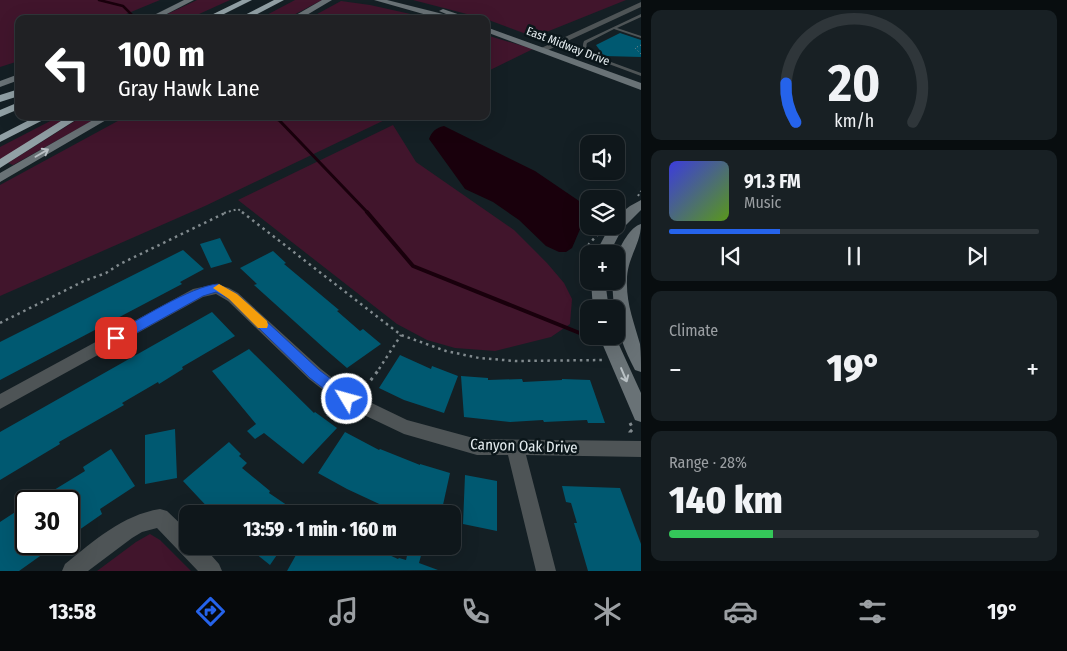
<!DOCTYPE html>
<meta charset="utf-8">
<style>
:root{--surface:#0f171b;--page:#182024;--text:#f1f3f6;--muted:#9b9fa3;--line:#2f363a;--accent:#2563eb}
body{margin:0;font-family:"Fira Sans Condensed",sans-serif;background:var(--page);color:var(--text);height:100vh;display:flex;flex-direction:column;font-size:19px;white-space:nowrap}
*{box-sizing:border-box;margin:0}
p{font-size:16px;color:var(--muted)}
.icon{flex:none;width:28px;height:28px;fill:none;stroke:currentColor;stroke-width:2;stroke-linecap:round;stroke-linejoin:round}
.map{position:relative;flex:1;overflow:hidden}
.side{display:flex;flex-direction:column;gap:10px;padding:10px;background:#080d0f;width:426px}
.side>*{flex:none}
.guide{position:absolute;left:15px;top:15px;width:475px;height:105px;border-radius:10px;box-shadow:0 5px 20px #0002,0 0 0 1px var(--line);background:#202124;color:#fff;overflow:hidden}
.tools{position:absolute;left:580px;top:135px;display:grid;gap:10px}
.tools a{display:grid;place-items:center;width:45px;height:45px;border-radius:10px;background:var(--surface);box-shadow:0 5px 20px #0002,0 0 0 1px var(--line);font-size:25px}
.speed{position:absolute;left:15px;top:490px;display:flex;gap:10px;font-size:25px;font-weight:700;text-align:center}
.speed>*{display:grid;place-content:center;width:65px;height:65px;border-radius:50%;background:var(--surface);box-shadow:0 5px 20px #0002,0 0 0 1px var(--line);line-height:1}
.speed .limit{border:2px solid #111;border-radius:8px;background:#fff;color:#111}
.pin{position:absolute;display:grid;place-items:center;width:42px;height:42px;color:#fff;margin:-21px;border-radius:10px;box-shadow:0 2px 8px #0006}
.me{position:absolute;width:55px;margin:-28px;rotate:307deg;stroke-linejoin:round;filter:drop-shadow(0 0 4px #0008)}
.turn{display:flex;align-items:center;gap:18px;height:105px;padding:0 20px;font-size:22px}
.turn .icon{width:65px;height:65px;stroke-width:2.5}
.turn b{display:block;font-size:35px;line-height:42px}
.big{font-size:38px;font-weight:800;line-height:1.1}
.side .tile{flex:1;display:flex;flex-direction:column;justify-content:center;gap:8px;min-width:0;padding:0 18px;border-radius:10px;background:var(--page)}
.side .dial{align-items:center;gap:0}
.dial svg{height:130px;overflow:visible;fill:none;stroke:var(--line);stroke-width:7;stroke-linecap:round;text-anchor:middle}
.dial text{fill:var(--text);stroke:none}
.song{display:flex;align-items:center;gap:15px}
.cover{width:60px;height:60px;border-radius:8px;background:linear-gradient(135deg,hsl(240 70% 55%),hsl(90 70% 35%))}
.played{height:5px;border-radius:2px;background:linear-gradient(90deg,var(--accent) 30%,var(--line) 30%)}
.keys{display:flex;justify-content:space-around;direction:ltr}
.heat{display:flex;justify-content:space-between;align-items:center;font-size:28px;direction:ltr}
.charge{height:8px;border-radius:4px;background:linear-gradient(90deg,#34c759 28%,var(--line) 0)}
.trip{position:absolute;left:179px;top:505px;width:282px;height:50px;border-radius:10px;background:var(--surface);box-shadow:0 5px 20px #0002,0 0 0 1px var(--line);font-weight:800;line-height:50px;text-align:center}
.tabs{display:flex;height:80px;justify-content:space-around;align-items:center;background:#06090b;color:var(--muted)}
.tabs .icon{width:35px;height:35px}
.tabs .on{color:var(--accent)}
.tabs b{font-size:22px;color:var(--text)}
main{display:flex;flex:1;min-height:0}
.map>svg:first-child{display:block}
.green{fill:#41152c}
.water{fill:#19000c}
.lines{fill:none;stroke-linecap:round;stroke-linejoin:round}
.stream-far2{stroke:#19000c;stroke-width:2.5}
.stream-far1{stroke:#19000c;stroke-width:3}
.stream{stroke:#19000c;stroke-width:4}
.building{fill:#005971}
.path-far3{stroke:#818a8e;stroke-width:1;stroke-dasharray:1 2.5;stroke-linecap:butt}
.path-far2{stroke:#818a8e;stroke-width:2;stroke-dasharray:2 3;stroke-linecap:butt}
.path-far1{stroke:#818a8e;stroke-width:2.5;stroke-dasharray:2.5 4;stroke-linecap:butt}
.path{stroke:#818a8e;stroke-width:3;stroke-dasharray:3 5;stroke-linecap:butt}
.lane{fill:#4e5456;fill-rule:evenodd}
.street{fill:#4e5456;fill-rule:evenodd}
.secondary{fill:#697276;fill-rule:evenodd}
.highway{fill:#91a0a5;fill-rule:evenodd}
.oneway{stroke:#b9c1c5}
.route{fill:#2563eb;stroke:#184099}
.slow{fill:#f59e0b}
.labels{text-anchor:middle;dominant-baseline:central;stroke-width:5;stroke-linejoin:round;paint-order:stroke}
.far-street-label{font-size:12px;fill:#e4ecef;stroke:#0b161a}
.street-label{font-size:15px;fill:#e4ecef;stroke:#0b161a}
</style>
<main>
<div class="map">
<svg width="641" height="571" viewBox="0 0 641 571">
<rect width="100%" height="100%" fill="#141f24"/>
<path class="green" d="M0,0h160l-46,19h-95v42l-19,6z
M197,0h33l-42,19h-31z
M295,0h27l-36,19h-27z
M413,0h213l-92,37 -48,-18z
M341,1l29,4 63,14h-125z
M486,35l47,14 -47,23z
M60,116h12l-72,44v-13z
M83,116h18l-88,49 -5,-2z
M127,116h266l-188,90 -205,90v-111z
M393,125l23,37 98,68 33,33 17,20 8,16 -2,25 -19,13 -56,14 -40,-3 -28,-8 -30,-16 -159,-124z
M150,534l10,6 31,31h-94l39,-29z"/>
<path class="water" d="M444,126l91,45 50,34 4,4v10l-8,8 -9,21 -6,4h-7l-13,-6 -27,-26 -26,-18 -28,-13 -36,-50c3,-8 7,-11 15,-13z"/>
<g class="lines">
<path class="stream-far2" d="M99,0l24,6 12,12"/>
<path class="stream-far1" d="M269,116l10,4 89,93"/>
<path class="stream" d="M367,212l46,54 179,72"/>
</g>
<path class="building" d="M620,33l21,7v17l-37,-1 -8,-11z
M220,238l12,24 -21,6 -11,-24z
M183,250l21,19 -24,13 2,2 -182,96v-38z
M273,251l13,12 -2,1 55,46 -2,1 23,20 3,-2 18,15 -34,24 -22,-19 -71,-64 3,-1 -17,-16z
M212,312l23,24 -53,31 1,2 -24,15 -1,-2 -36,21 2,2 -65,37 1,2 -60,36v-48z
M249,349l65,64 1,-1 22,16 -34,36 -39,-31 -9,6 -8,-8 9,-7 -44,-53z
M400,355l31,14 1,-3 26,10 -14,37 -40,-13 -25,-12z
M461,376l27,2v2l34,-1 1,3 39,-2v-1l28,1 15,43h-17l-1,-3 -43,2 -1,-2 -33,2 -46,-5z
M175,429l2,49 -32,6v-49z
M345,432l34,18 1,-1 40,16v-1l30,9 -9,41h-23l-26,-9 -2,4 -43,-20 -29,-16z
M229,442l12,12 -2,2 8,7 -5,5 28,23 -1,2 31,21h-86l-31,-33z
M111,449l24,37 -35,23 2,5 -33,23v-36h-33l49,-30 -2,-4z
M465,475l32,6v50l-34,-7z
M562,486l58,2 21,56v27h-53l-14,-48h3l-6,-20 -5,-1z
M26,505v39h31l-38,27h-19v-49z
M246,546h37l-13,19z
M301,546h68l29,13 1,-1 7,2 3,-13 13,5 -3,11 19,7 -151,1z"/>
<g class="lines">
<path class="path-far3" d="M641,45l-6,3 6,6"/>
<path class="path-far2" d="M638,196l3,-5
M224,213l14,-4 5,4"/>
<path class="path-far1" d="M242,212l159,123 45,16 33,7 36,3 89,-1
M585,278l4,-34 10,-11
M587,309l2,13
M0,323l84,-42 22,-8 14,-9 107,-52
M379,369l22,-34"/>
<path class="path" d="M361,393l19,-25
M630,423l3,6 -3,3 3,3"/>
<path class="lane" d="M641,14v3l-24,11 24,8v2l-27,-9 -27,14c-2,5 2,8 5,12l49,18v3l-51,-19c-5,-5 -9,-9 -6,-16z"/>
<path class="street" d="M641,2v5l-95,44 -7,-2z
M216,284l13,4 9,5 83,76 32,25 54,26 70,19 164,2v16l-115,-2 30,116h-20l-28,-116h-31l-73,-21 -63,-30 -32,-25 -81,-78 -12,-7 -13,3 -203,112v-15l193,-105z
M160,509l7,2 21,20v15h15l16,18 3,7h-24l-41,-43 -15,4 -10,6 -44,33h-26l3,-7c29,-23 57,-49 95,-55z"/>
<path class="secondary" d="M184,0h10l-37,19h-11z
M322,0h10l-32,19h-11z
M374,0h13l64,16 -12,-5 4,-2 29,10h-31z
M486,27l155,56v7l-155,-58z
M19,74v6l-19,7v-6z
M100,116h13l-113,66v-9z
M641,200v10l-19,19 -13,25h-14l15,-28h6l1,-10 13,-10z
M641,224c0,20 -14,34 -14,56 -1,23 7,42 13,64 1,9 1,19 1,28l-6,-2c-10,-19 -19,-40 -19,-61h-2l-2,-28h4c0,-7 -1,-17 1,-25 3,-10 13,-29 24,-32z
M591,281h14l4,28h-16z
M599,336h16l26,57v29l-6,-2z"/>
<path class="highway" d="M242,0h10l-38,19h-11z
M274,0h10l-36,19h-11z
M19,89v7l-19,6v-7z
M19,102v7l-19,8v-7z
M37,116h14l-51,26v-7z
M69,116h13l-82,52v-9z"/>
</g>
<defs><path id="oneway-shaft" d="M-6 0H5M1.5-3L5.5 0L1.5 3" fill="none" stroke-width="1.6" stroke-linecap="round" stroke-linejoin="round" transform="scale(1.25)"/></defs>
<g class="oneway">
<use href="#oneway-shaft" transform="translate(42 153) rotate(-30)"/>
<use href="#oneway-shaft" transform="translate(624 375) rotate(67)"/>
</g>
<path class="route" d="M218,284l19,10 82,76 33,25 2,4 -2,4 -5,1 -5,-1 -32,-25 -81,-79 -13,-7 -13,4 -83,46h-9l-1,-4 1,-3c26,-14 80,-49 107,-51z"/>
<path class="slow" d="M219,284l18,10 30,27 1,4 -1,3h-9l-29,-29 -16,-11z"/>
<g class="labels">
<g class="far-street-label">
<text transform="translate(568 46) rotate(21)">East Midway Drive</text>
</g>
<g class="street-label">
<text transform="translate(524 446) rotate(2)">Canyon Oak Drive</text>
</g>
</g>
</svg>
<div class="tools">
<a><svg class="icon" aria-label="sound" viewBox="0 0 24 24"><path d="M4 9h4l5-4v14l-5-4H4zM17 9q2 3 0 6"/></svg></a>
<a><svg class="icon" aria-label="layers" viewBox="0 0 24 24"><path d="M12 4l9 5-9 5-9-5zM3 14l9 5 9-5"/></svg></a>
<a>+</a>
<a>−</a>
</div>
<div class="speed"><div class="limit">30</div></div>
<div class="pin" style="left:116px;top:338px;background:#d93025"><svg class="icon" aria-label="arrive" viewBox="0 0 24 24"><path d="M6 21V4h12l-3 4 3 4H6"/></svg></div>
<svg class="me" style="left:347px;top:399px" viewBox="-20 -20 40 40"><circle r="17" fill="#2563eb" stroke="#fff" stroke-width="3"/><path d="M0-11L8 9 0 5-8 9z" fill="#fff"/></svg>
<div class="trip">13:59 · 1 min · 160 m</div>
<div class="guide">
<div class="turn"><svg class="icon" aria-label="left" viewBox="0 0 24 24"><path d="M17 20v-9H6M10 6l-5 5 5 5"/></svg><div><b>100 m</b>Gray Hawk Lane</div></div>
</div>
</div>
<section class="side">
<div class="tile dial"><svg viewBox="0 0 100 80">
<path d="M14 69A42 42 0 1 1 86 69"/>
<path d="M14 69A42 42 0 0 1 8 45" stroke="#2563eb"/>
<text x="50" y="56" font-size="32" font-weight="700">20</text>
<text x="50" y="72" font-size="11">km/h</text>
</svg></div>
<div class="tile">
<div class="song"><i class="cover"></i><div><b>91.3 FM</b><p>Music</p></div></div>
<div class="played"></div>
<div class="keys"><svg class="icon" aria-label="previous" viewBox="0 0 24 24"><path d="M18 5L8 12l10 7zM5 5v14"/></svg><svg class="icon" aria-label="pause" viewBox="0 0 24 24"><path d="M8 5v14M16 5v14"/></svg><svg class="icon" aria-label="next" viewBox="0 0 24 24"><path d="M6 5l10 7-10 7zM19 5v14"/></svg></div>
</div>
<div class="tile"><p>Climate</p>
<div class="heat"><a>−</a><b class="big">19°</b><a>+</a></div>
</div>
<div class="tile"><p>Range · 28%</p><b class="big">140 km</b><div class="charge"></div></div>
</section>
</main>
<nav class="tabs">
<b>13:58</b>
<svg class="icon on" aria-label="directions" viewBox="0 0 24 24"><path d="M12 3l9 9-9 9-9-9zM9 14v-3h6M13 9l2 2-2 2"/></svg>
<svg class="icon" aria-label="music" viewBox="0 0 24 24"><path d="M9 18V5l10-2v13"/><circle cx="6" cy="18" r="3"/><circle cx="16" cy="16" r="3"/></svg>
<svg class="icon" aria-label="phone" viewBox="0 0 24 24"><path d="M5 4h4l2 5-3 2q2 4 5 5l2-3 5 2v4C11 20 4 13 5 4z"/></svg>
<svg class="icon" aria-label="climate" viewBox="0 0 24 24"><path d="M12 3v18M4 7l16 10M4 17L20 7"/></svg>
<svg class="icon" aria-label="car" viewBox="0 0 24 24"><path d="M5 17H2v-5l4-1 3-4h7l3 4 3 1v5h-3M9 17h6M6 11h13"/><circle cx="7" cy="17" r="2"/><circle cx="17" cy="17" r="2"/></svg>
<svg class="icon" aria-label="filters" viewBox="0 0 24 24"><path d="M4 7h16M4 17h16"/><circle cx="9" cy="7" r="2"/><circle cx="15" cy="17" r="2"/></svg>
<b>19°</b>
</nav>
